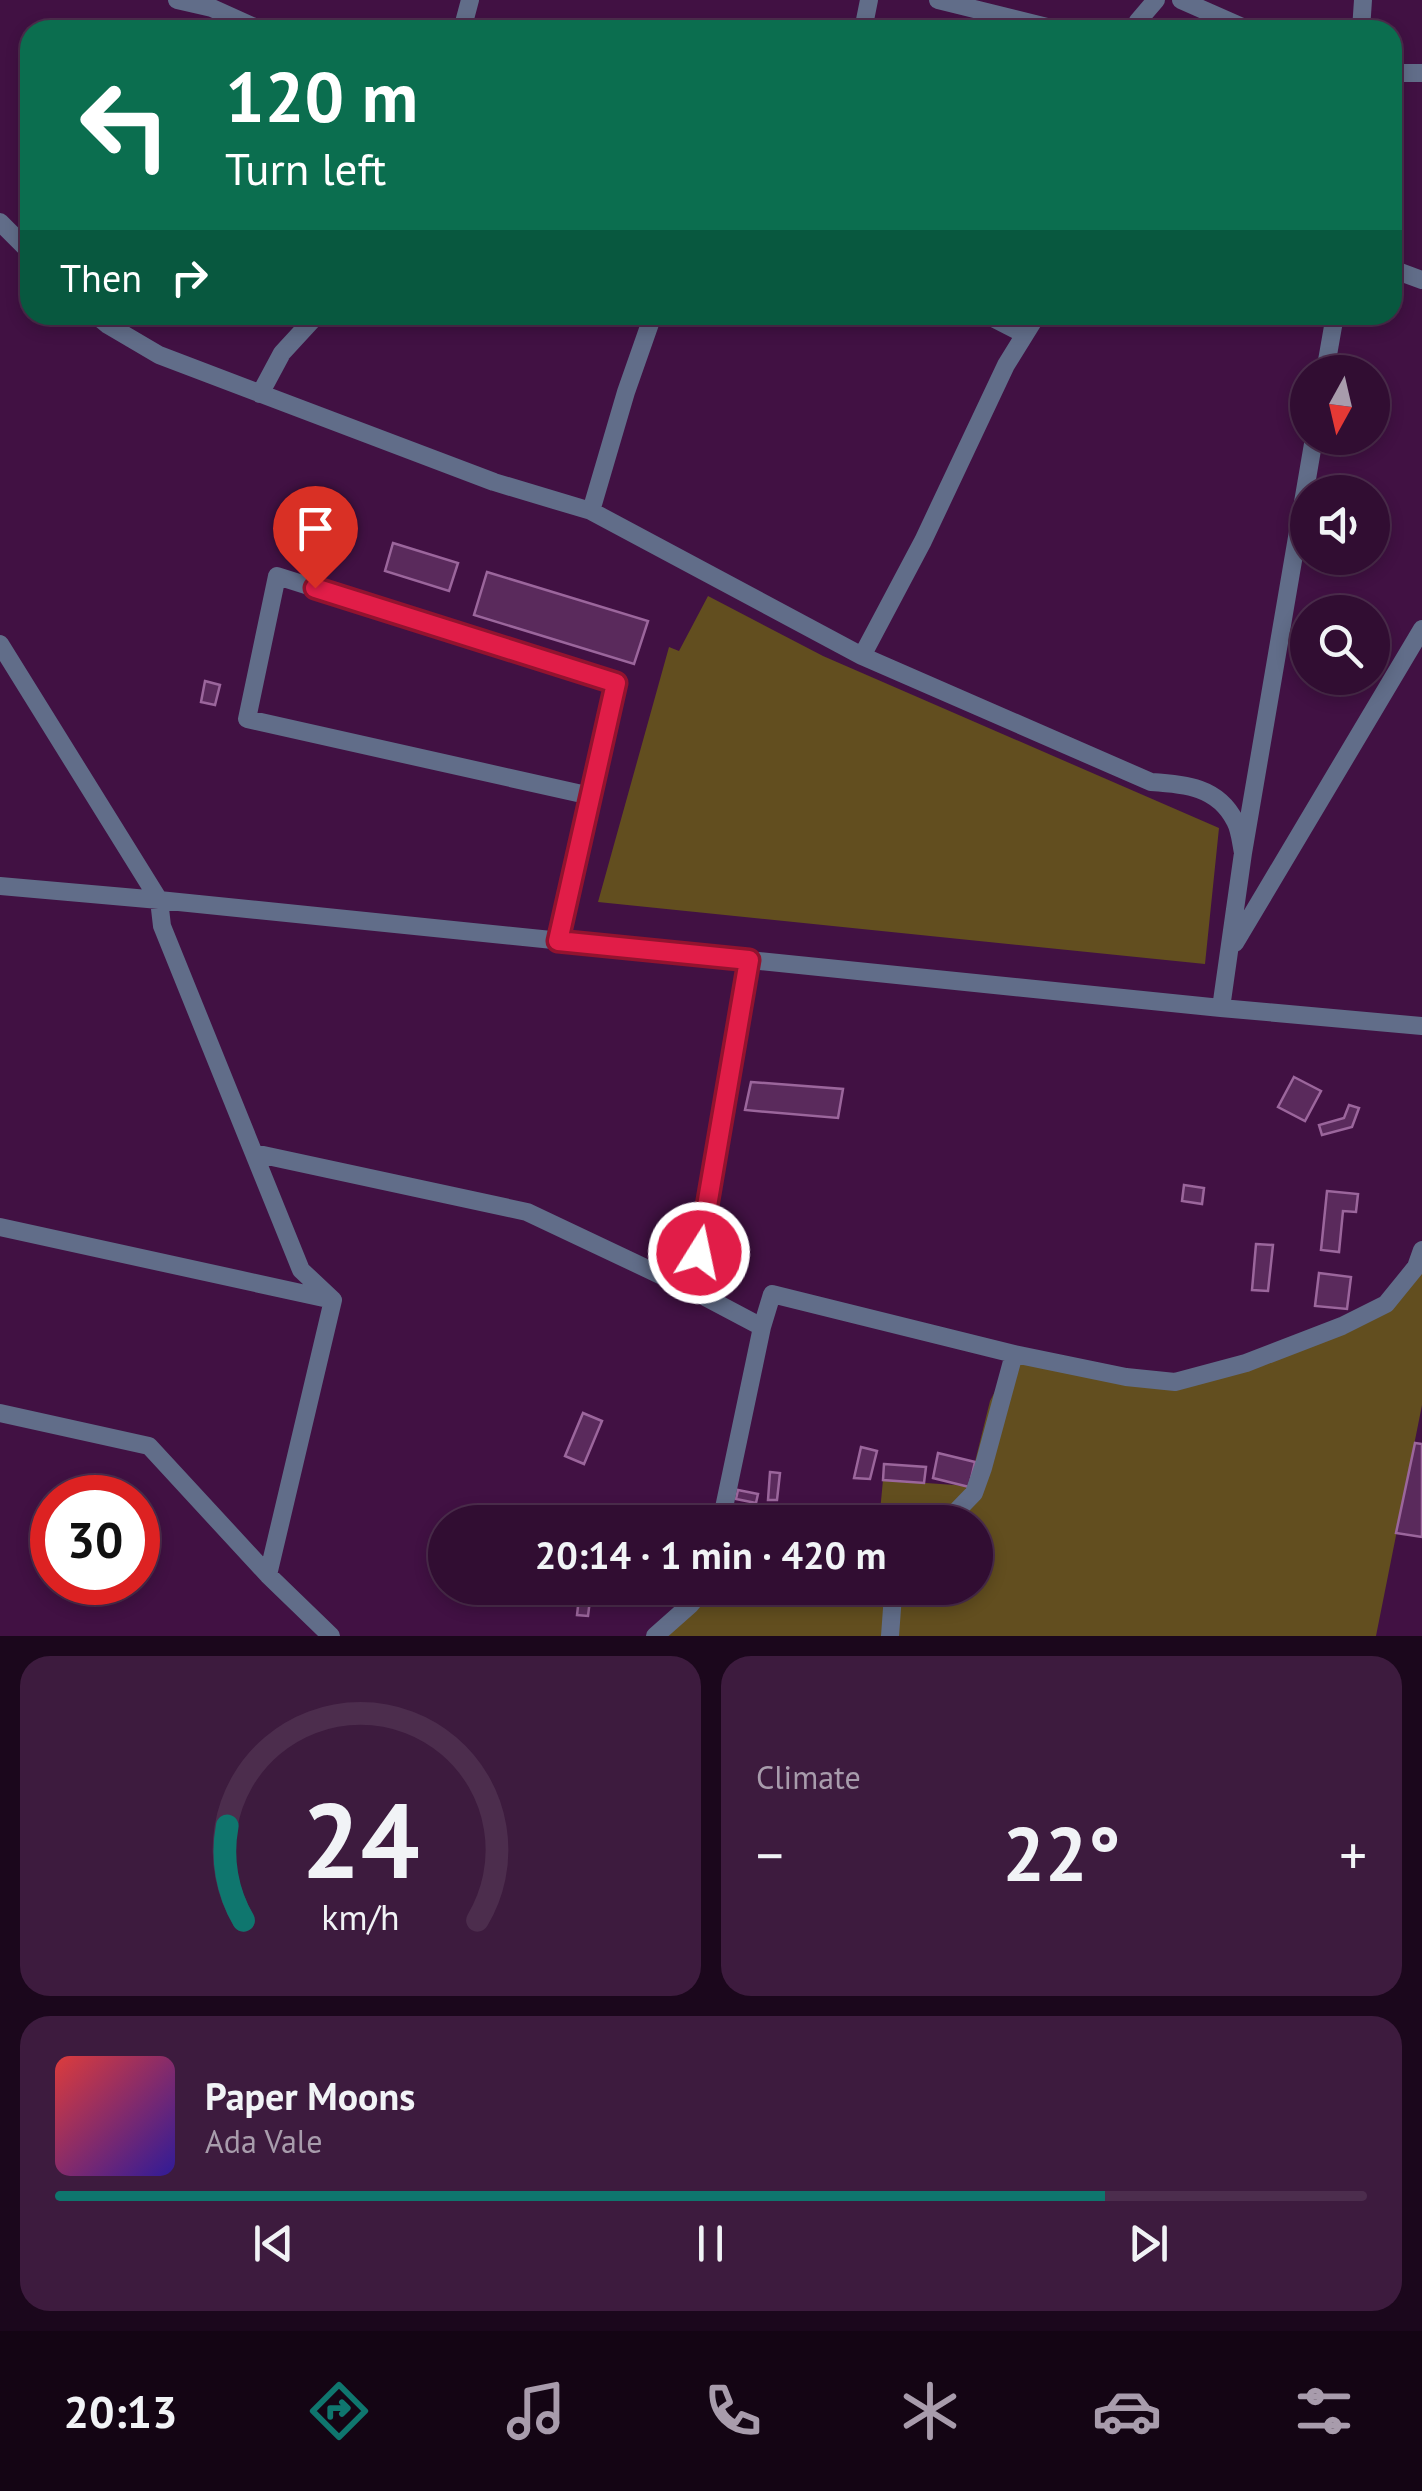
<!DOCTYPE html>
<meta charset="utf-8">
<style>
:root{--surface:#310d32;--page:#3d1b3e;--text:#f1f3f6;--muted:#a89cac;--line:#4c2d4d;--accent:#0f766e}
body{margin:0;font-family:"PT Sans",sans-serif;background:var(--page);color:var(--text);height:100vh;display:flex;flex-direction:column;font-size:38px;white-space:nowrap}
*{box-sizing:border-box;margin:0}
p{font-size:32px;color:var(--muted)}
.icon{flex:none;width:55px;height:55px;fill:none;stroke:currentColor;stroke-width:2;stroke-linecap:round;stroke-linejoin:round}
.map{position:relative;height:1636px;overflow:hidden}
.panel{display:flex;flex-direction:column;gap:20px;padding:20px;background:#1b071c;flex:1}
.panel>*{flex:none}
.banner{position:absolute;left:20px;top:20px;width:1382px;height:305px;border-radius:30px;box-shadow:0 5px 15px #0003,0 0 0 2px var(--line);background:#0b6e4f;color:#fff;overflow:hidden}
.needle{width:65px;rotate:188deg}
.buttons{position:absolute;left:1290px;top:355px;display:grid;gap:20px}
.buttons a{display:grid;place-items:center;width:100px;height:100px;border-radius:50%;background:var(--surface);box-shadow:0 5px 15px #0003,0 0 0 2px var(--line);font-size:50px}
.speed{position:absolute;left:30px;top:1475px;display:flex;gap:20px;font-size:50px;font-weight:700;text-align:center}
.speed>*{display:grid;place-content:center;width:130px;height:130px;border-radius:50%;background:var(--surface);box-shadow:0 5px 15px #0003,0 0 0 2px var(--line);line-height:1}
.speed .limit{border:15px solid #d22;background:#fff;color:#111}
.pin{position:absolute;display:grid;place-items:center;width:85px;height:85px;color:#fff;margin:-102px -42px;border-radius:50% 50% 50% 0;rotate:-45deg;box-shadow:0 0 10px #0007}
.pin .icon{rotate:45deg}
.me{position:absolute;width:110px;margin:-55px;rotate:10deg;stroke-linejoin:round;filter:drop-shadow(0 0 8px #0008)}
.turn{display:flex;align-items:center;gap:35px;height:210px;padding:0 40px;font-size:45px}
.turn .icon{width:130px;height:130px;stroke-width:2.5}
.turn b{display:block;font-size:70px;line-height:85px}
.then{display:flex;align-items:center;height:95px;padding:0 40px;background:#0003;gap:20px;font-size:38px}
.big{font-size:75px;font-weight:700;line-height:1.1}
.panel .card{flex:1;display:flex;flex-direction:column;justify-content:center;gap:15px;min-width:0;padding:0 35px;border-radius:30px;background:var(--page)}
.panel .dial{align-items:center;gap:0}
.dial svg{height:260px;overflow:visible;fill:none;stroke:var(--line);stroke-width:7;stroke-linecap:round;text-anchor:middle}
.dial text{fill:var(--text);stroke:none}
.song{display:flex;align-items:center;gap:30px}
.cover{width:120px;height:120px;border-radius:15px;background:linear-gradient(135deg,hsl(0 70% 55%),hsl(250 70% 35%))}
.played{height:10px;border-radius:5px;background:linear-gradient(90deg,var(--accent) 80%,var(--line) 80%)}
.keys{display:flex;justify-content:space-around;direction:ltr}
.heat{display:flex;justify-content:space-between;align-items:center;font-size:55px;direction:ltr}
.panel .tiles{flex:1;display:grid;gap:20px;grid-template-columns:1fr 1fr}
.card:last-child{grid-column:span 2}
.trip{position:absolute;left:428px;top:1505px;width:565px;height:100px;border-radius:50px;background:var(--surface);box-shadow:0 5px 15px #0003,0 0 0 2px var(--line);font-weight:700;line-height:100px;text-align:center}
.menu{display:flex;height:160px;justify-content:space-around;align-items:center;background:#140514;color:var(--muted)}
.menu .icon{width:70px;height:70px}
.menu .active{color:var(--accent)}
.menu b{font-size:45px;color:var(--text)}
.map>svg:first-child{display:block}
.green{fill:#624e1f}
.building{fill:#5a2a5c;stroke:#9b669c;stroke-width:2.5}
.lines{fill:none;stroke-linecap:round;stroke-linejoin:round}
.path{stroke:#a484a5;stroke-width:2.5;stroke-dasharray:5 5;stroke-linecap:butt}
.minor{stroke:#616d89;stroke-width:18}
.route-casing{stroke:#92132f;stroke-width:25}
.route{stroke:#e11d48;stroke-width:18}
</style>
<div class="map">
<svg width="1422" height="1636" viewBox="0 0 1422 1636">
<rect width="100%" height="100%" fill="#411143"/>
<path class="green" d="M708,596l115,60 396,172 -14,136 -607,-62 71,-255 10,4z
M1422,1250v155l-46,231h-721l49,-48h271v-66h-96l4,-42 86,6 21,-85 24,-47 161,28 211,-78z"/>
<path class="building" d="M393,543l65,20 -9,28 -64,-20z
M487,572l161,49 -14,43 -160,-49z
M205,681l15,4 -5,20 -14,-3z
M1294,1077l27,14 -16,30 -27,-14z
M751,1082l92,7 -5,29 -93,-8z
M1349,1105l10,3 -7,19 -30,8 -3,-10 25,-7z
M1184,1185l20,3 -2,16 -20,-3z
M1327,1191l31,3 -2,18 -13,-1 -4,41 -18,-2z
M1256,1244l17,1 -5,46 -16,-1z
M1319,1273l32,4 -4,32 -32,-3z
M583,1413l19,8 -18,43 -19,-8z
M1415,1443l7,1v93l-26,-4z
M861,1447l16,4 -7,28 -16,-1z
M938,1453l37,9 -6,25 -36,-9z
M884,1464l42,3 -2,16 -41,-3z
M770,1472l10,1 -3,27h-9z
M738,1490l20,4 -2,9 -20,-4z
M435,1540l10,3 -4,18 -11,-3z
M579,1598l11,2 -2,16 -11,-1z"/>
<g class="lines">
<path class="path" d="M721,1598l35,-10"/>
<path class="minor" d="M177,0l35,8 49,22
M938,0l121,30
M1181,0l68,30
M462,30l8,-30
M863,30l6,-30
M1134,30l4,-9 18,-21
M1361,30l2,-30
M1392,73h30
M0,222l30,30
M1392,269l30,11
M96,315l12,10 51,30 335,127 97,29 271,145 289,126c34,2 67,5 84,39 5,9 6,22 8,32
M987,315l37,19
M1325,372l10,-57
M260,394l22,-41 35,-38
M591,511l35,-119 27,-77
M0,644l159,256 3,26 139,344 32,30 -65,275 -119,-129 -149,-33
M862,656l61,-115 83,-176 31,-50
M0,886l159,14 1062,108 201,18
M558,941c20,-86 39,-172 58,-258l-339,-107 -30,143 344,77
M1235,943l187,-314
M1221,1008l22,-155 71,-415
M254,1153l273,59 165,78 70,37 -41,195
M0,1227l333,73
M692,1290l57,-330
M762,1327l10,-33 242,60 112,23 49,5 71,-19 96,-37 44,-22 30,-37 6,-17
M946,1522l28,-29 9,-25 31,-114
M268,1575l63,61
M655,1636l35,-31 14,-17
M890,1636l3,-41 4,-7"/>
</g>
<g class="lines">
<g class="route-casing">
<path id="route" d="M315,588l301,95 -58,258 191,19 -50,293"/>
</g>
<use href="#route" class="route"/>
</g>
</svg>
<div class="buttons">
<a><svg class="needle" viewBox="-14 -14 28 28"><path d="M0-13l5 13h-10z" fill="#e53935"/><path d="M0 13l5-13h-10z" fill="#a89cac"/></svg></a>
<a><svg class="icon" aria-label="sound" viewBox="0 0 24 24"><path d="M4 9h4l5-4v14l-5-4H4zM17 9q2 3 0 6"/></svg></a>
<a><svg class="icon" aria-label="search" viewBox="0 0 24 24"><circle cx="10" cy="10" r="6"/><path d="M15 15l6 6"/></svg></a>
</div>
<div class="speed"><div class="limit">30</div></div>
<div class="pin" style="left:315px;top:588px;background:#d93025"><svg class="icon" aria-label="arrive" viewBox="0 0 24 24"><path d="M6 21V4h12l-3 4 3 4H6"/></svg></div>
<svg class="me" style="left:699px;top:1253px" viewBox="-20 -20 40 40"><circle r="17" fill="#e11d48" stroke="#fff" stroke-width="3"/><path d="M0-11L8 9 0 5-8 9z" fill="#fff"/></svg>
<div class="trip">20:14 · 1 min · 420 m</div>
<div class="banner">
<div class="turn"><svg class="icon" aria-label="left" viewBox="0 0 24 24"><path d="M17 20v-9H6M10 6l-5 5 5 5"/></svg><div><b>120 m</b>Turn left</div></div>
<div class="then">Then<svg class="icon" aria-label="right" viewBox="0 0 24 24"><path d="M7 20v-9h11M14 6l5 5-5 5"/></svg></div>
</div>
</div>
<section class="panel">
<div class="tiles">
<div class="card dial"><svg viewBox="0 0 100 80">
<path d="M14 69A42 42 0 1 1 86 69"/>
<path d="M14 69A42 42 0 0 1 9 40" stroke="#0f766e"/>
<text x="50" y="56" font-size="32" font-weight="700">24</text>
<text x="50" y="72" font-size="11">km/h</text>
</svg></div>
<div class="card"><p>Climate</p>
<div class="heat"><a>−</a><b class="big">22°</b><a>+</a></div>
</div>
<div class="card">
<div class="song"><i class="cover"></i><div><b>Paper Moons</b><p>Ada Vale</p></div></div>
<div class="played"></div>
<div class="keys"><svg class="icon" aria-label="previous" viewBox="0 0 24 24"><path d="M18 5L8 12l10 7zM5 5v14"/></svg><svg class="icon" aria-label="pause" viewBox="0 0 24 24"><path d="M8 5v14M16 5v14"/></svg><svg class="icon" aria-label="next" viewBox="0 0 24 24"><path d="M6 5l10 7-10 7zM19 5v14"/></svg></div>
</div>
</div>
</section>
<nav class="menu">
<b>20:13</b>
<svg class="icon active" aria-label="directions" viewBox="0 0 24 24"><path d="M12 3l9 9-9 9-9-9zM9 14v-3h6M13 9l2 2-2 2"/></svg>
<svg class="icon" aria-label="music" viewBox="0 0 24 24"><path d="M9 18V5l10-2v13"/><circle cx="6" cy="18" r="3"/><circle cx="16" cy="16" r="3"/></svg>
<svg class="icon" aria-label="phone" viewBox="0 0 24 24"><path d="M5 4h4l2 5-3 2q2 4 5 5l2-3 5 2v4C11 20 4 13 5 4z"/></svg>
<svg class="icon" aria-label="climate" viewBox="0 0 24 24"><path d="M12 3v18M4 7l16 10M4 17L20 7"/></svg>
<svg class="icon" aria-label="car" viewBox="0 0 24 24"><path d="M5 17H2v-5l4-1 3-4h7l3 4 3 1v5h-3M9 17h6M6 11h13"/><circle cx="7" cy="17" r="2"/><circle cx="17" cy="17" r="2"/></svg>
<svg class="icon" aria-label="filters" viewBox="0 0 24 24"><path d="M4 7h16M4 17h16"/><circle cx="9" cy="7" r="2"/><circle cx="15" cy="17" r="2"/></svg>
</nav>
